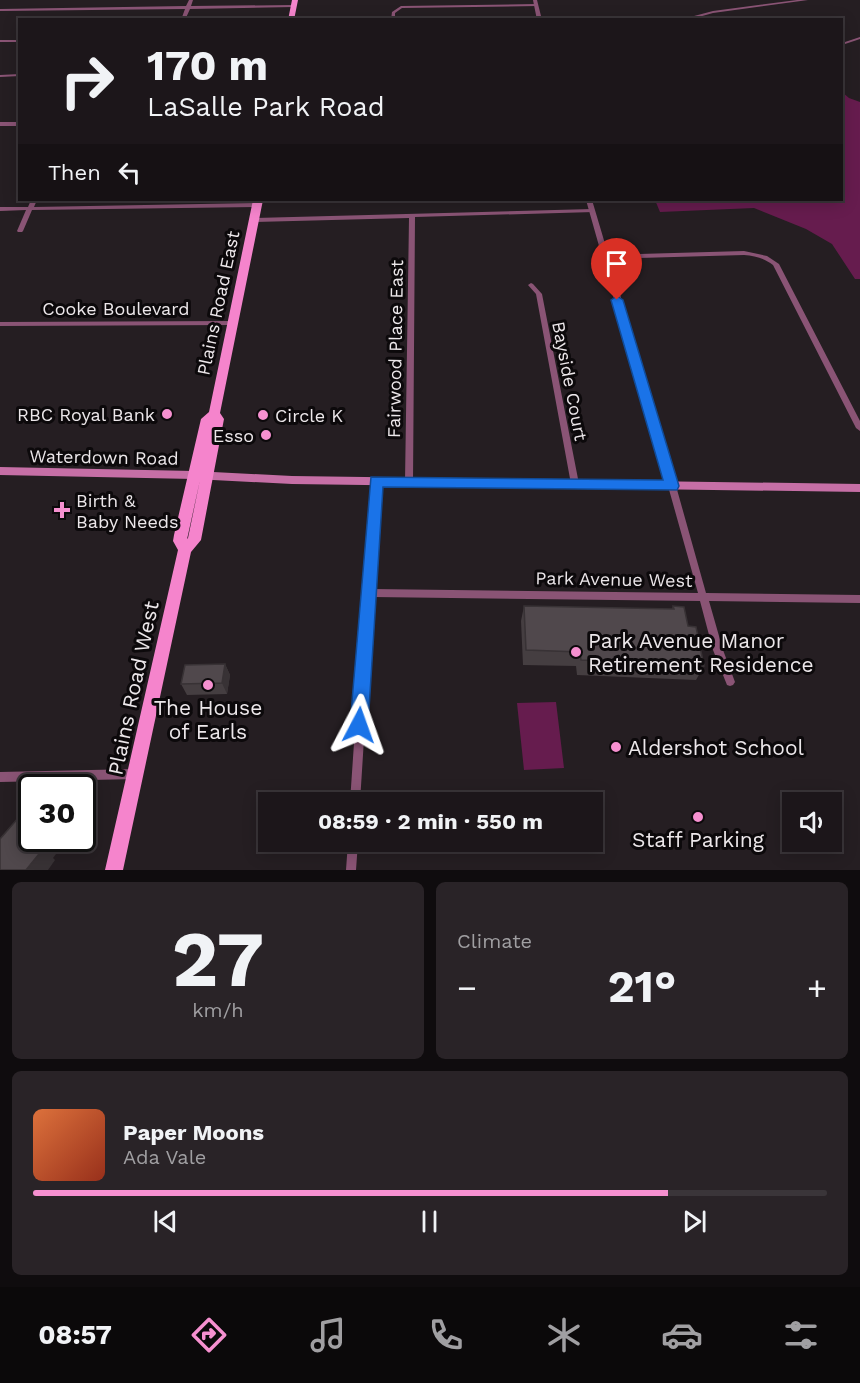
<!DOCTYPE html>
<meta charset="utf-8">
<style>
:root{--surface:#1c161a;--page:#292327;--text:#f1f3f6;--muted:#a09fa2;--line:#3a3539;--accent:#f690d0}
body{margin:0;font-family:"Work Sans",sans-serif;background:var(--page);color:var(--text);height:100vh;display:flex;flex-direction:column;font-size:22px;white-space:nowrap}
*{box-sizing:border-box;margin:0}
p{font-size:20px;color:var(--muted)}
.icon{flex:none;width:33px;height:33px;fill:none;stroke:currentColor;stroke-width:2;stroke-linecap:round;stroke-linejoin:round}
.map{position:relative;height:870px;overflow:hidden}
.sheet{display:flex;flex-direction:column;gap:12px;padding:12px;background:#0f0c0e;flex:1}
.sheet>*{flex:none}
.guide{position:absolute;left:18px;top:18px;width:825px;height:183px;border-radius:0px;box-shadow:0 3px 15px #0003,0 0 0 2px var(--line);background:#1c161a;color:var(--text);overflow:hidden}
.fabs{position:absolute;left:782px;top:792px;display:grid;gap:12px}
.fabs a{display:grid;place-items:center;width:60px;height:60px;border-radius:0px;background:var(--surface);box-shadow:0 3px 15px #0003,0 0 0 2px var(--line);font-size:30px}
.speed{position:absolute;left:18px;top:774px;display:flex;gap:12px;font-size:30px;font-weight:700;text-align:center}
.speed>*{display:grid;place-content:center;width:78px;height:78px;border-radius:50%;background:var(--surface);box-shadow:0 3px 15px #0003,0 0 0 2px var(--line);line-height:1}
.speed .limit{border:3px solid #111;border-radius:9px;background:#fff;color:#111}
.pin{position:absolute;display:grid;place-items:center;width:51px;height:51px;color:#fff;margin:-62px -26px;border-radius:50% 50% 50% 0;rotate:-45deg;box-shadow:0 0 6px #0007}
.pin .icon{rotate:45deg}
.me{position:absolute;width:66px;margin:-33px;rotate:4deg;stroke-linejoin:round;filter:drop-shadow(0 0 4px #0008)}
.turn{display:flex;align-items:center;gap:21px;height:126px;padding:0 30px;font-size:27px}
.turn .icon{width:78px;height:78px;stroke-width:2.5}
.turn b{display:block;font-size:42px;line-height:51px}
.then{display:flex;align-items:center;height:57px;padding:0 30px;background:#0003;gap:12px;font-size:22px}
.big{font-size:45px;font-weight:700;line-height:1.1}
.sheet .card{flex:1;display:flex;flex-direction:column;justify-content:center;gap:9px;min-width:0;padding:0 21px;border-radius:9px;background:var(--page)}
.sheet .dial{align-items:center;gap:0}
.dial b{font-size:78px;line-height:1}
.song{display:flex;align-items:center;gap:18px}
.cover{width:72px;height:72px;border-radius:9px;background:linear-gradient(135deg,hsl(20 70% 55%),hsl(10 70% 35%))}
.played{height:6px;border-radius:3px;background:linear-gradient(90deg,var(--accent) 80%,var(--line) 80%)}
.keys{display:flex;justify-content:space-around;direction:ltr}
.heat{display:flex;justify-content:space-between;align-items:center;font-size:33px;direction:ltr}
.sheet .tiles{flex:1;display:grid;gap:12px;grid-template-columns:1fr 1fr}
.card:last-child{grid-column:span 2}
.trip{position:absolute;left:258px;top:792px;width:345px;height:60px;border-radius:0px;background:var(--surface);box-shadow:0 3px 15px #0003,0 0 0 2px var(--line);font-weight:700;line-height:60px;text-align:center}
.tab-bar{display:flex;height:96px;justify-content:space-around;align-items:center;background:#0b090a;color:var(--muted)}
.tab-bar .icon{width:42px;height:42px}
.tab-bar .active{color:var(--accent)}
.tab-bar b{font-size:27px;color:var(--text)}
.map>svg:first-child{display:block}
.green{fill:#661c4e}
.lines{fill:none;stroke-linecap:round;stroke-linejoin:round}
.minor{fill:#8a5475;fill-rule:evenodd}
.tertiary{fill:#8a5475;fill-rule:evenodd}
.secondary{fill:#c66fa6;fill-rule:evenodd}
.primary{fill:#f584cc;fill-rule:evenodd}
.wall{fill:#453e41}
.shaded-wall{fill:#383235}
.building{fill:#50484c;stroke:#383235;stroke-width:1.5}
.route{fill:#1a73e8;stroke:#114b97;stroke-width:1.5}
.poi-dot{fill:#f690d0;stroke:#0c090b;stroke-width:2}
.labels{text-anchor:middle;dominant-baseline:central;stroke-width:6;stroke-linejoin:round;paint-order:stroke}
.street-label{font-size:18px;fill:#ece7ea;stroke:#0c090b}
.poi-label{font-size:18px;fill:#ece7ea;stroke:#0c090b;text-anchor:end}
.near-poi-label{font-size:21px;fill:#ece7ea;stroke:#0c090b;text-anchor:start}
.near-street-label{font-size:21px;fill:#ece7ea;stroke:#0c090b}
</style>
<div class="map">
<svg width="860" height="870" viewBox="0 0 860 870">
<rect width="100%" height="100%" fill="#251e22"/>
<path class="green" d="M842,92l7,6 11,4v177h-5l-23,-35 -26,-15 -52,-21 -94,4 -5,-12h187z
M556,702l8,66 -40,2 -7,-67z"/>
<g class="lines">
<path class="minor" d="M189,0h4l-2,6 102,-1 2,1 -2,1 -103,2 -5,11h-4l4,-11 -185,2v-2l186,-3z
M797,0h11l-95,13 -25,7h-9l34,-9z
M536,4h1v2l-135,2 -7,5v7h-4l1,-8 9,-6z
M860,37v2l-18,6v-2z
M0,40h20v2h-20z
M20,74v2l-20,1v-2z
M0,122h20v4h-20z
M31,200h6l-3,7 223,-4 3,2 -3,2 -225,3 -9,21 -1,1h-4l-1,-1 9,-21 -26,1v-4h28z
M592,209l2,1v2l-179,5 -2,264 -1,2h-6l-1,-2 4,-263 -154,4 -3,-2 3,-2z
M744,251l23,5 12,8 81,157v10l-4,-3 -83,-163c-9,-7 -18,-9 -29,-10l-140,4 -3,-2 3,-2z
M531,283l2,1 9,10 37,190 -1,2h-6l-1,-2 -35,-190 -8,-9z
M232,321h2l1,2 -1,2 -234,1v-4z
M376,478l3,1 1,2 -7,108 325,4 -30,-107 1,-2h6l1,2 30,107 154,2v8l-151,-2 14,49 12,32 -2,3 -3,1 -3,-1 -14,-35 -13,-49 -327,-4 -13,205h-10l14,-206 -1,-3 1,-3 8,-109 1,-2z
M136,769l4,1 1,4 -1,4 -4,1 -136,3v-10z
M348,842h10l-2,28h-10z"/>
<path class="tertiary" d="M533,0h4l5,20h-5z
M586,200h6l85,286 -2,3h-6l-2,-3z"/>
<path class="secondary" d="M0,467l194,4 98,5 568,8v8l-568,-8 -98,-5 -194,-4z"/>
<path class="primary" d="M292,0h6l-4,20h-6z
M253,200h10l-43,213 4,6 -23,121 -10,12 -68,318h-18l73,-320 -5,-9 1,-6 27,-116 8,-7zM200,480l-12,58 -1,1 1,-4z"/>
</g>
<path class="wall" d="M524,606l148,3 1,-3 15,20 16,40 -8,14 -119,-5 -1,-9 -53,-1 -2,-44z
M225,664l5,11 -3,19 -40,1 -6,-11z"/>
<path class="shaded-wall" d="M225,664l5,11 -3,19 -5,-11z
M47,838h21l-15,20 2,2 -7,10h-22l15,-23z"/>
<path class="building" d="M524,606l150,3 -1,-3 11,1 4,19 8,1 8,39 -123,-6 -1,-8 -54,-2z
M225,664l-3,19 -41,1 4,-19z
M32,802v36h15l-6,9 2,2 -17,21h-26v-31z"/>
<path class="route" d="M617,296l6,4 56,186 -2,4 -294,-3 -15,238 -3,6 -6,3 -6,-3 -3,-6 21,-248 292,3 -52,-180z"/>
<g class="poi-dot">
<circle cx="167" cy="414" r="6"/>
<circle cx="263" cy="415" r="6"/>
<circle cx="266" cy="435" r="6"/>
<path d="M59 501h6v6h6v6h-6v6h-6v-6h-6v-6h6z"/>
<circle cx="576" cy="652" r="6"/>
<circle cx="208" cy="685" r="6"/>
<circle cx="616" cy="747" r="6"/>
<circle cx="698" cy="817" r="6"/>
</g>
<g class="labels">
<g class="street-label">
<text transform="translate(218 303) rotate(-78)">Plains Road East</text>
<text x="116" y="308">Cooke Boulevard</text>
<text transform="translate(395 349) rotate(-89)">Fairwood Place East</text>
<text transform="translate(570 381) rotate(79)">Bayside Court</text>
<text transform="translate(104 457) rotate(1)">Waterdown Road</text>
<text transform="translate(614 579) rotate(1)">Park Avenue West</text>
</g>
<g class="poi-label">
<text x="155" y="414">RBC Royal Bank</text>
<text x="275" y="415" text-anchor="start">Circle K</text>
<text x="254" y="435">Esso</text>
<text x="76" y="500" text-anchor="start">Birth &amp;<tspan x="76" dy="21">Baby Needs</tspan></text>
</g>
<g class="near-poi-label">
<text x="588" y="640">Park Avenue Manor<tspan x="588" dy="24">Retirement Residence</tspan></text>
<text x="208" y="707" text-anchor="middle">The House<tspan x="208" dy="24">of Earls</tspan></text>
<text x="628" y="747">Aldershot School</text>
<text x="698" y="839" text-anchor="middle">Staff Parking</text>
</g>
<g class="near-street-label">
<text transform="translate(133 688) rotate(-78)">Plains Road West</text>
</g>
</g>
</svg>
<div class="fabs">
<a><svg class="icon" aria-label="sound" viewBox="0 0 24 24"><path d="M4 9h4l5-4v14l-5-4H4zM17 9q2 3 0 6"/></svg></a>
</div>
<div class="speed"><div class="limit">30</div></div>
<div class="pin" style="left:617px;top:300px;background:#d93025"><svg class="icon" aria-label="arrive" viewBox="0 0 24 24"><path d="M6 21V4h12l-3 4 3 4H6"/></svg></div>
<svg class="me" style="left:359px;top:725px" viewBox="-20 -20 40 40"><path d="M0-17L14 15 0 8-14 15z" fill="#1a73e8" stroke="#fff" stroke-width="4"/></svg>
<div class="trip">08:59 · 2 min · 550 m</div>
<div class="guide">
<div class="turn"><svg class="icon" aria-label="right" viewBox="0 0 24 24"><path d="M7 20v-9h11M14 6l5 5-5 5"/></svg><div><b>170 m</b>LaSalle Park Road</div></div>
<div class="then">Then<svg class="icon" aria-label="left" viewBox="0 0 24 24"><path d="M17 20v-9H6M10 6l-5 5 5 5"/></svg></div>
</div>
</div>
<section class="sheet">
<div class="tiles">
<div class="card dial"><b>27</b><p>km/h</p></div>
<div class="card"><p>Climate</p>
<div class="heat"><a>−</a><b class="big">21°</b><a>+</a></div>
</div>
<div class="card">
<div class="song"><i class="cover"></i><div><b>Paper Moons</b><p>Ada Vale</p></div></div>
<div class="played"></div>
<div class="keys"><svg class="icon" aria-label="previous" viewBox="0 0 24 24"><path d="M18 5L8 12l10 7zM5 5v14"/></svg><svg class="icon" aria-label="pause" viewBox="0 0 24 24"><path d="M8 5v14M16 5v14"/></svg><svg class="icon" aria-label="next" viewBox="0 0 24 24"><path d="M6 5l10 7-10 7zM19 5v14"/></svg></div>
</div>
</div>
</section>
<nav class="tab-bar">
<b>08:57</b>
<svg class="icon active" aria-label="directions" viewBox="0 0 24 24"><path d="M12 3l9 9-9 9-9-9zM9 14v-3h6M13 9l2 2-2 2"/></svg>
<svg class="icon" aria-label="music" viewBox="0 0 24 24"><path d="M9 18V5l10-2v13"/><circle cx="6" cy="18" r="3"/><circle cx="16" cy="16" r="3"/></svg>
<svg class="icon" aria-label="phone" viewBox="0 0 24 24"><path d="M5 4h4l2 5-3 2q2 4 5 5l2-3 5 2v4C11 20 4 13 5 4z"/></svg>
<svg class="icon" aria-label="climate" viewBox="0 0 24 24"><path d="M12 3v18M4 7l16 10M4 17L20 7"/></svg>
<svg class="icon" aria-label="car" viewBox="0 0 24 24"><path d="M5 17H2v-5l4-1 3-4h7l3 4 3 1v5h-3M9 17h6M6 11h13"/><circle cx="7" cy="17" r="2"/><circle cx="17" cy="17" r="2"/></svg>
<svg class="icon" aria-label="filters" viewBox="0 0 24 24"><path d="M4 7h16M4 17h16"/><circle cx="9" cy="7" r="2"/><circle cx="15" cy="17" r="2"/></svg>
</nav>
